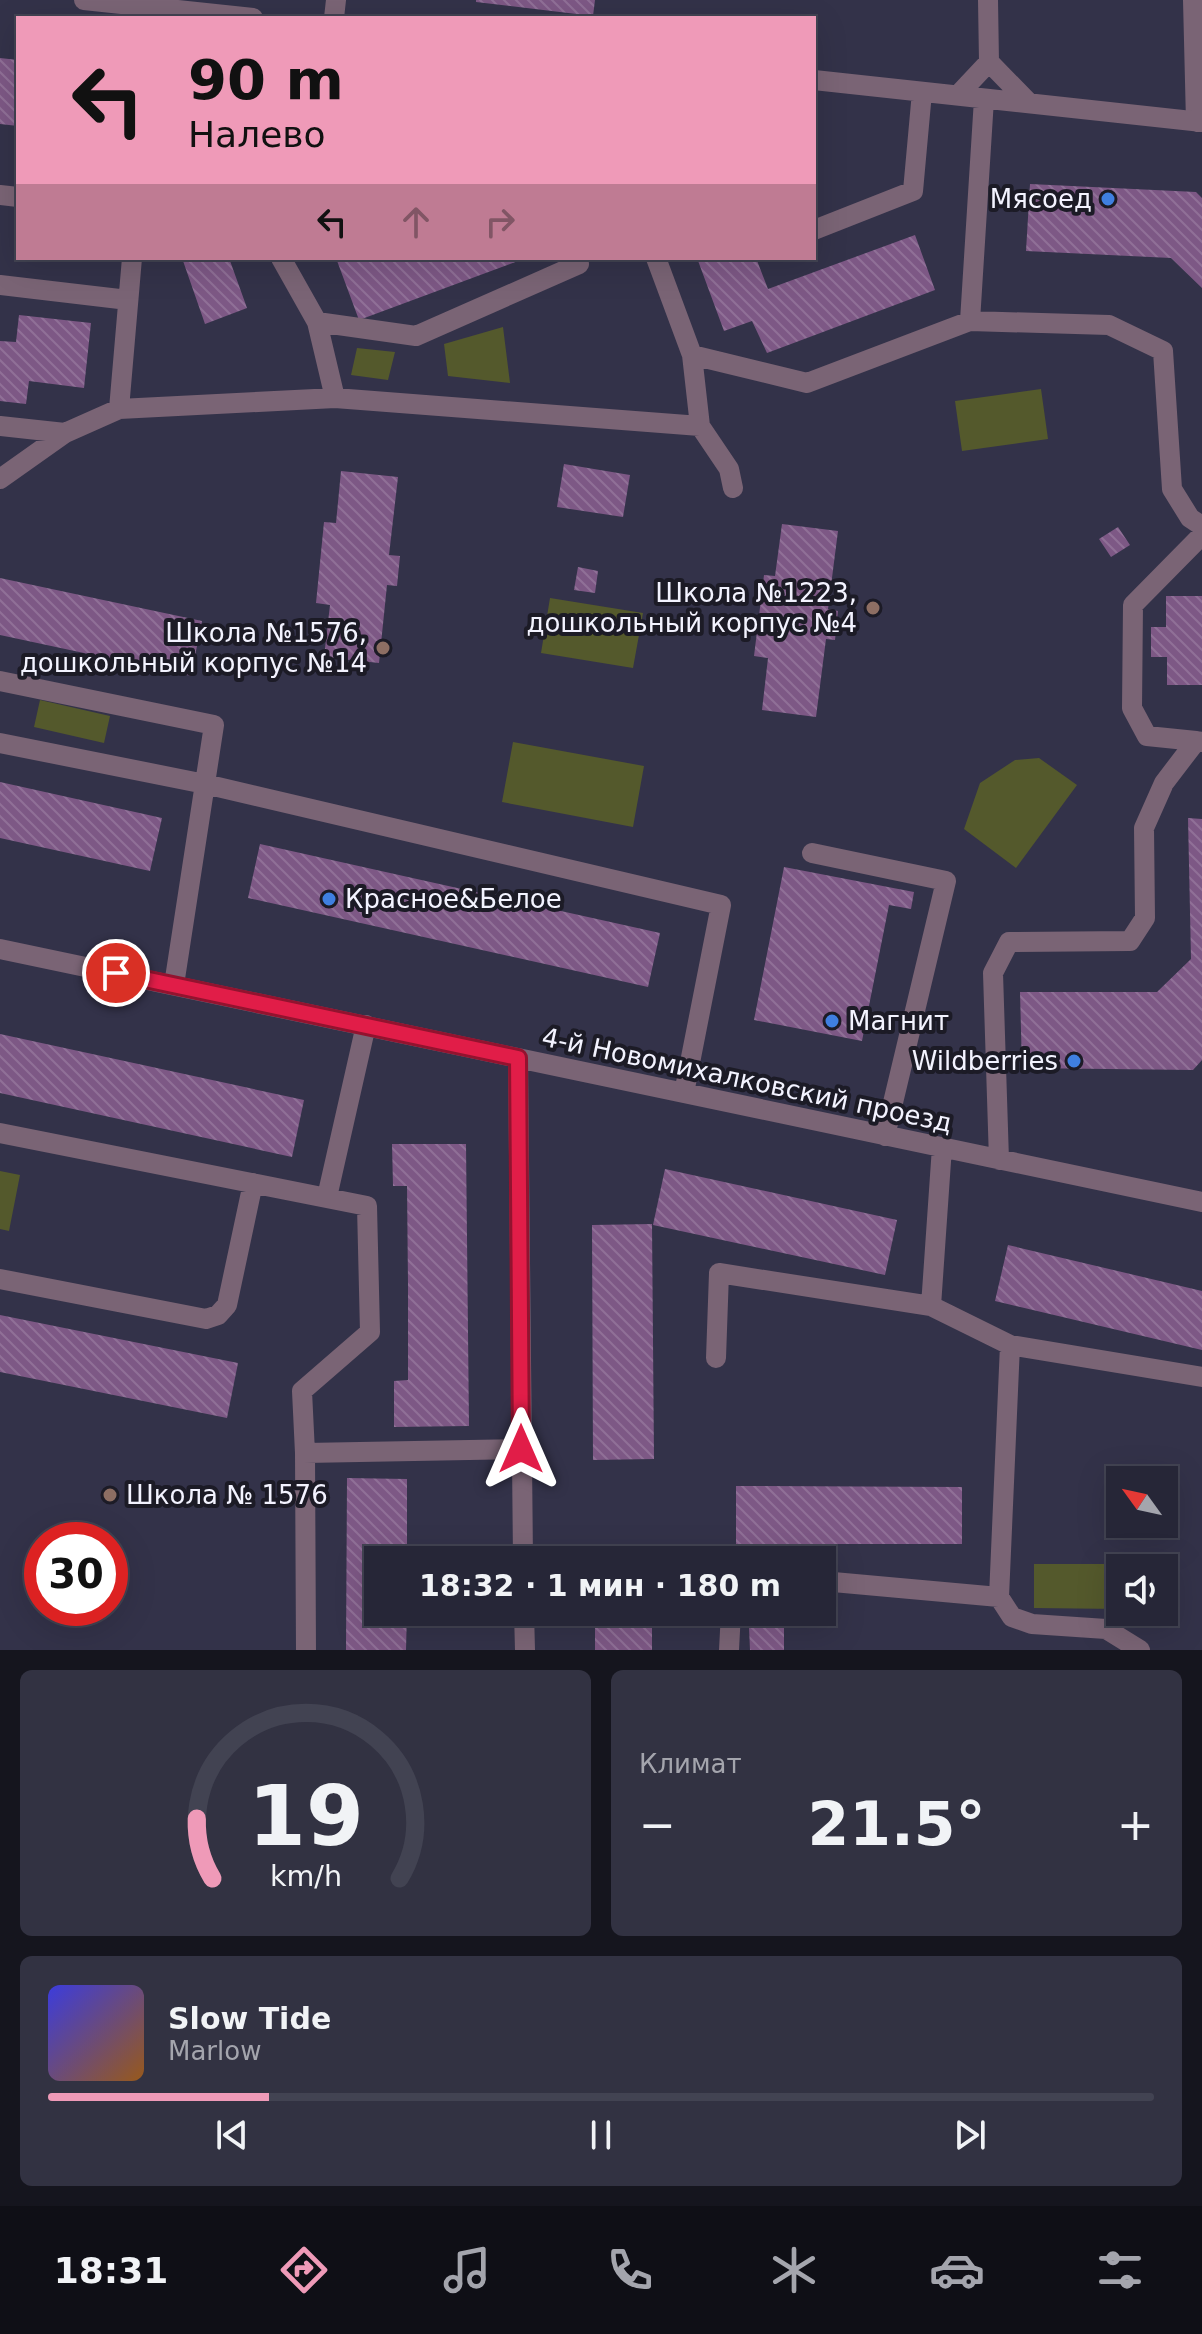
<!DOCTYPE html>
<html lang="ru">
<meta charset="utf-8">
<style>
:root{--surface:#262637;--page:#323242;--text:#f1f3f6;--muted:#a4a5ad;--line:#424352;--accent:#ef9ab8}
body{margin:0;font-family:"DejaVu Sans",sans-serif;background:var(--page);color:var(--text);height:100vh;display:flex;flex-direction:column;font-size:30px;white-space:nowrap}
*{box-sizing:border-box;margin:0}
p{font-size:26px;color:var(--muted)}
.icon{flex:none;width:44px;height:44px;fill:none;stroke:currentColor;stroke-width:2;stroke-linecap:round;stroke-linejoin:round}
.map{position:relative;height:1650px;overflow:hidden}
.panel{display:flex;flex-direction:column;gap:20px;padding:20px;background:#15151e;flex:1}
.panel>*{flex:none}
.top-card{position:absolute;left:16px;top:16px;width:800px;height:244px;border-radius:0px;box-shadow:0 8px 32px #0002,0 0 0 2px var(--line);background:#ef9ab8;color:#111;overflow:hidden}
.needle{width:52px;rotate:303deg}
.tools{position:absolute;left:1106px;top:1466px;display:grid;gap:16px}
.tools a{display:grid;place-items:center;width:72px;height:72px;border-radius:0px;background:var(--surface);box-shadow:0 8px 32px #0002,0 0 0 2px var(--line);font-size:40px}
.speed{position:absolute;left:24px;top:1522px;display:flex;gap:16px;font-size:40px;font-weight:700;text-align:center}
.speed>*{display:grid;place-content:center;width:104px;height:104px;border-radius:50%;background:var(--surface);box-shadow:0 8px 32px #0002,0 0 0 2px var(--line);line-height:1}
.speed .limit{border:12px solid #d22;background:#fff;color:#111}
.pin{position:absolute;display:grid;place-items:center;width:68px;height:68px;color:#fff;margin:-34px;border:4px solid #fff;border-radius:50%;box-shadow:0 2px 8px #0007}
.me{position:absolute;width:88px;margin:-44px;rotate:0deg;stroke-linejoin:round;filter:drop-shadow(0 0 6px #0008)}
.turn{display:flex;align-items:center;gap:28px;height:168px;padding:0 40px;font-size:36px}
.turn .icon{width:104px;height:104px;stroke-width:2.5}
.turn b{display:block;font-size:56px;line-height:68px}
.lanes{display:flex;align-items:center;height:76px;padding:0 40px;background:#0003;justify-content:center;gap:40px;direction:ltr}
.lanes .off{opacity:.35}
.big{font-size:60px;font-weight:700;line-height:1.1}
.panel .card{flex:1;display:flex;flex-direction:column;justify-content:center;gap:12px;min-width:0;padding:0 28px;border-radius:12px;background:var(--page)}
.panel .dial{align-items:center;gap:0}
.dial svg{height:208px;overflow:visible;fill:none;stroke:var(--line);stroke-width:7;stroke-linecap:round;text-anchor:middle}
.dial text{fill:var(--text);stroke:none}
.song{display:flex;align-items:center;gap:24px}
.cover{width:96px;height:96px;border-radius:12px;background:linear-gradient(135deg,hsl(240 70% 55%),hsl(30 70% 35%))}
.played{height:8px;border-radius:4px;background:linear-gradient(90deg,var(--accent) 20%,var(--line) 20%)}
.keys{display:flex;justify-content:space-around;direction:ltr}
.heat{display:flex;justify-content:space-between;align-items:center;font-size:44px;direction:ltr}
.panel .tiles{flex:1;display:grid;gap:20px;grid-template-columns:1fr 1fr}
.card:last-child{grid-column:span 2}
.trip{position:absolute;left:364px;top:1546px;width:472px;height:80px;border-radius:0px;background:var(--surface);box-shadow:0 8px 32px #0002,0 0 0 2px var(--line);font-weight:700;line-height:80px;text-align:center}
.tab-bar{display:flex;height:128px;justify-content:space-around;align-items:center;background:#0f0f16;color:var(--muted)}
.tab-bar .icon{width:56px;height:56px}
.tab-bar .current{color:var(--accent)}
.tab-bar b{font-size:36px;color:var(--text)}
.map>svg:first-child{display:block}
.green{fill:#54592c}
.building{fill:url(#building-back-hatch)}
.lines{fill:none;stroke-linecap:round;stroke-linejoin:round}
.minor{stroke:#7a6475;stroke-width:20}
.route-casing{stroke:#92132f;stroke-width:20}
.route{stroke:#e11d48;stroke-width:14}
.shop-dot{fill:#3f7fe0;stroke:#1c1b26;stroke-width:3}
.education-dot{fill:#8d6e63;stroke:#1c1b26;stroke-width:3}
.labels{text-anchor:middle;dominant-baseline:central;stroke-width:8;stroke-linejoin:round;paint-order:stroke}
.poi-label{font-size:26px;fill:#f3f3ff;stroke:#1c1b26;text-anchor:end}
.street-label{font-size:26px;fill:#f3f3ff;stroke:#1c1b26}
</style>
<div class="map">
<svg width="1202" height="1650" viewBox="0 0 1202 1650">
<defs>
<pattern id="building-back-hatch" width="6" height="6" patternUnits="userSpaceOnUse" patternTransform="scale(2)"><rect width="6" height="6" fill="#7d5885"/><path d="M-1 5l2 2M0 0l6 6M5-1l2 2" fill="none" stroke="#907097"/></pattern>
</defs>
<rect width="100%" height="100%" fill="#333249"/>
<path class="green" d="M503,327l7,56 -62,-7 -4,-32z
M357,348l38,4 -7,28 -37,-5z
M1041,389l7,50 -86,12 -7,-50z
M550,598l93,15 -10,55 -92,-15z
M40,700l70,16 -6,27 -70,-16z
M513,742l131,24 -11,61 -131,-25z
M1039,758l38,27 -61,83 -52,-39 16,-46 35,-23z
M0,1171l20,4 -11,56 -9,-2z
M1034,1564h88v4h-2v41l-86,-1z"/>
<path class="building" d="M476,0h119l-2,16 -117,-14z
M0,58l18,2v66l-18,-2z
M1030,184l166,8 6,6v90l-31,-30 -145,-7z
M915,235l20,55 -168,63 -15,-32 -28,10 -27,-73h59l12,31z
M182,258h47l18,50 -42,16z
M336,258h190l-167,62z
M19,315l72,8 -7,65 -55,-7 -3,23 -26,-3v-60l16,1z
M564,464l66,11 -7,42 -66,-10z
M341,471l57,6 -9,78 11,1 -3,30 -10,-1 -8,78 -55,-6 6,-52 -14,-2 8,-81 12,1z
M782,524l56,7 -10,78 10,2 -3,29 -9,-1 -10,78 -54,-7 6,-52 -14,-2 10,-81 11,1z
M1118,527l12,18 -19,12 -12,-18z
M578,567l20,4 -3,22 -21,-3z
M0,578l202,43 -11,55 -191,-41z
M1166,596h36v89h-35v-28h-16v-30h15z
M0,782l162,36 -12,53 -150,-33z
M1188,818l14,1v241l-9,10 -171,-2 -2,-76h137l34,-33z
M260,844l400,89 -12,54 -400,-89z
M784,867l130,25 -3,17 -22,-4 -27,136 -108,-21z
M0,1034l304,66 -12,57 -292,-64z
M392,1144h74l3,282 -75,1v-46l14,-1v-97l-1,-97h-14z
M665,1169l232,51 -12,55 -232,-50z
M652,1224l2,235 -61,1 -1,-235z
M1008,1245l194,46v59l-207,-49z
M0,1315l238,48 -11,55 -227,-46z
M347,1478l60,1v81h-29v52h29l-1,38h-60z
M736,1486l226,1v57h-226z
M595,1612h57v38h-57z
M749,1628h35v22h-34z"/>
<g class="lines">
<path class="minor" d="M84,0l169,18
M1193,0l3,122
M334,18l2,-18
M989,62l41,42
M814,80l388,42
M958,95l31,-33 -1,-62
M984,99l-14,222 139,4 54,26 9,138 18,29 12,8
M0,195l18,2
M814,230l99,-39 9,-99
M281,258l36,64 99,14 163,-72
M0,285l128,15
M317,322l18,76
M692,355l115,28 163,-62
M119,409l13,-151
M0,426l65,7 54,-24 216,-11 365,28 -8,-71 -36,-97
M700,426l29,43 4,19
M0,479l65,-46
M0,681l214,44 -40,260
M1196,741l-49,-5 -15,-28 1,-103 69,-70
M0,743l205,41 516,121 -37,188
M812,853l134,28 -61,255
M0,949l1202,253
M518,1058l5,502
M0,1133l367,73 3,126 -68,59 3,62 1,197
M999,1160l-6,-187 16,-31 121,-1 15,-23 -1,-90 20,-45 32,-42 6,1
M327,1197l39,-172
M0,1279l206,40 12,-4 9,-10 26,-122
M931,1306l11,-159
M1010,1345l192,32
M716,1358l3,-85 212,33 79,39 -11,252 13,20 20,7 74,5 34,21
M305,1453l216,-4
M822,1581l177,16
M524,1612l1,38
M729,1650l2,-38"/>
</g>
<g class="lines">
<g class="route-casing">
<path id="route" d="M116,973l402,85 3,391"/>
</g>
<use href="#route" class="route"/>
</g>
<g class="shop-dot">
<circle cx="1108" cy="199" r="8"/>
<circle cx="329" cy="899" r="8"/>
<circle cx="832" cy="1021" r="8"/>
<circle cx="1074" cy="1061" r="8"/>
</g>
<g class="education-dot">
<circle cx="873" cy="608" r="8"/>
<circle cx="383" cy="648" r="8"/>
<circle cx="110" cy="1495" r="8"/>
</g>
<g class="labels">
<g class="poi-label">
<text x="1092" y="199">Мясоед</text>
<text x="857" y="593">Школа №1223,<tspan x="857" dy="30">дошкольный корпус №4</tspan></text>
<text x="367" y="633">Школа №1576,<tspan x="367" dy="30">дошкольный корпус №14</tspan></text>
<text x="345" y="899" text-anchor="start">Красное&amp;Белое</text>
<text x="848" y="1021" text-anchor="start">Магнит</text>
<text x="1058" y="1061">Wildberries</text>
<text x="126" y="1495" text-anchor="start">Школа № 1576</text>
</g>
<g class="street-label">
<text transform="translate(747 1080) rotate(12)">4-й Новомихалковский проезд</text>
</g>
</g>
</svg>
<div class="tools">
<a><svg class="needle" viewBox="-14 -14 28 28"><path d="M0-13l5 13h-10z" fill="#e53935"/><path d="M0 13l5-13h-10z" fill="#a4a5ad"/></svg></a>
<a><svg class="icon" aria-label="sound" viewBox="0 0 24 24"><path d="M4 9h4l5-4v14l-5-4H4zM17 9q2 3 0 6"/></svg></a>
</div>
<div class="speed"><div class="limit">30</div></div>
<div class="pin" style="left:116px;top:973px;background:#d93025"><svg class="icon" aria-label="arrive" viewBox="0 0 24 24"><path d="M6 21V4h12l-3 4 3 4H6"/></svg></div>
<svg class="me" style="left:521px;top:1449px" viewBox="-20 -20 40 40"><path d="M0-17L14 15 0 8-14 15z" fill="#e11d48" stroke="#fff" stroke-width="4"/></svg>
<div class="trip">18:32 · 1 мин · 180 m</div>
<div class="top-card">
<div class="turn"><svg class="icon" aria-label="left" viewBox="0 0 24 24"><path d="M17 20v-9H6M10 6l-5 5 5 5"/></svg><div><b>90 m</b>Налево</div></div>
<div class="lanes"><svg class="icon" aria-label="left" viewBox="0 0 24 24"><path d="M17 20v-9H6M10 6l-5 5 5 5"/></svg><svg class="icon off" aria-label="ahead" viewBox="0 0 24 24"><path d="M12 20V5M6 11l6-6 6 6"/></svg><svg class="icon off" aria-label="right" viewBox="0 0 24 24"><path d="M7 20v-9h11M14 6l5 5-5 5"/></svg></div>
</div>
</div>
<section class="panel">
<div class="tiles">
<div class="card dial"><svg viewBox="0 0 100 80">
<path d="M14 69A42 42 0 1 1 86 69"/>
<path d="M14 69A42 42 0 0 1 8 46" stroke="#ef9ab8"/>
<text x="50" y="56" font-size="32" font-weight="700">19</text>
<text x="50" y="72" font-size="11">km/h</text>
</svg></div>
<div class="card"><p>Климат</p>
<div class="heat"><a>−</a><b class="big">21.5°</b><a>+</a></div>
</div>
<div class="card">
<div class="song"><i class="cover"></i><div><b>Slow Tide</b><p>Marlow</p></div></div>
<div class="played"></div>
<div class="keys"><svg class="icon" aria-label="previous" viewBox="0 0 24 24"><path d="M18 5L8 12l10 7zM5 5v14"/></svg><svg class="icon" aria-label="pause" viewBox="0 0 24 24"><path d="M8 5v14M16 5v14"/></svg><svg class="icon" aria-label="next" viewBox="0 0 24 24"><path d="M6 5l10 7-10 7zM19 5v14"/></svg></div>
</div>
</div>
</section>
<nav class="tab-bar">
<b>18:31</b>
<svg class="icon current" aria-label="directions" viewBox="0 0 24 24"><path d="M12 3l9 9-9 9-9-9zM9 14v-3h6M13 9l2 2-2 2"/></svg>
<svg class="icon" aria-label="music" viewBox="0 0 24 24"><path d="M9 18V5l10-2v13"/><circle cx="6" cy="18" r="3"/><circle cx="16" cy="16" r="3"/></svg>
<svg class="icon" aria-label="phone" viewBox="0 0 24 24"><path d="M5 4h4l2 5-3 2q2 4 5 5l2-3 5 2v4C11 20 4 13 5 4z"/></svg>
<svg class="icon" aria-label="climate" viewBox="0 0 24 24"><path d="M12 3v18M4 7l16 10M4 17L20 7"/></svg>
<svg class="icon" aria-label="car" viewBox="0 0 24 24"><path d="M5 17H2v-5l4-1 3-4h7l3 4 3 1v5h-3M9 17h6M6 11h13"/><circle cx="7" cy="17" r="2"/><circle cx="17" cy="17" r="2"/></svg>
<svg class="icon" aria-label="filters" viewBox="0 0 24 24"><path d="M4 7h16M4 17h16"/><circle cx="9" cy="7" r="2"/><circle cx="15" cy="17" r="2"/></svg>
</nav>
